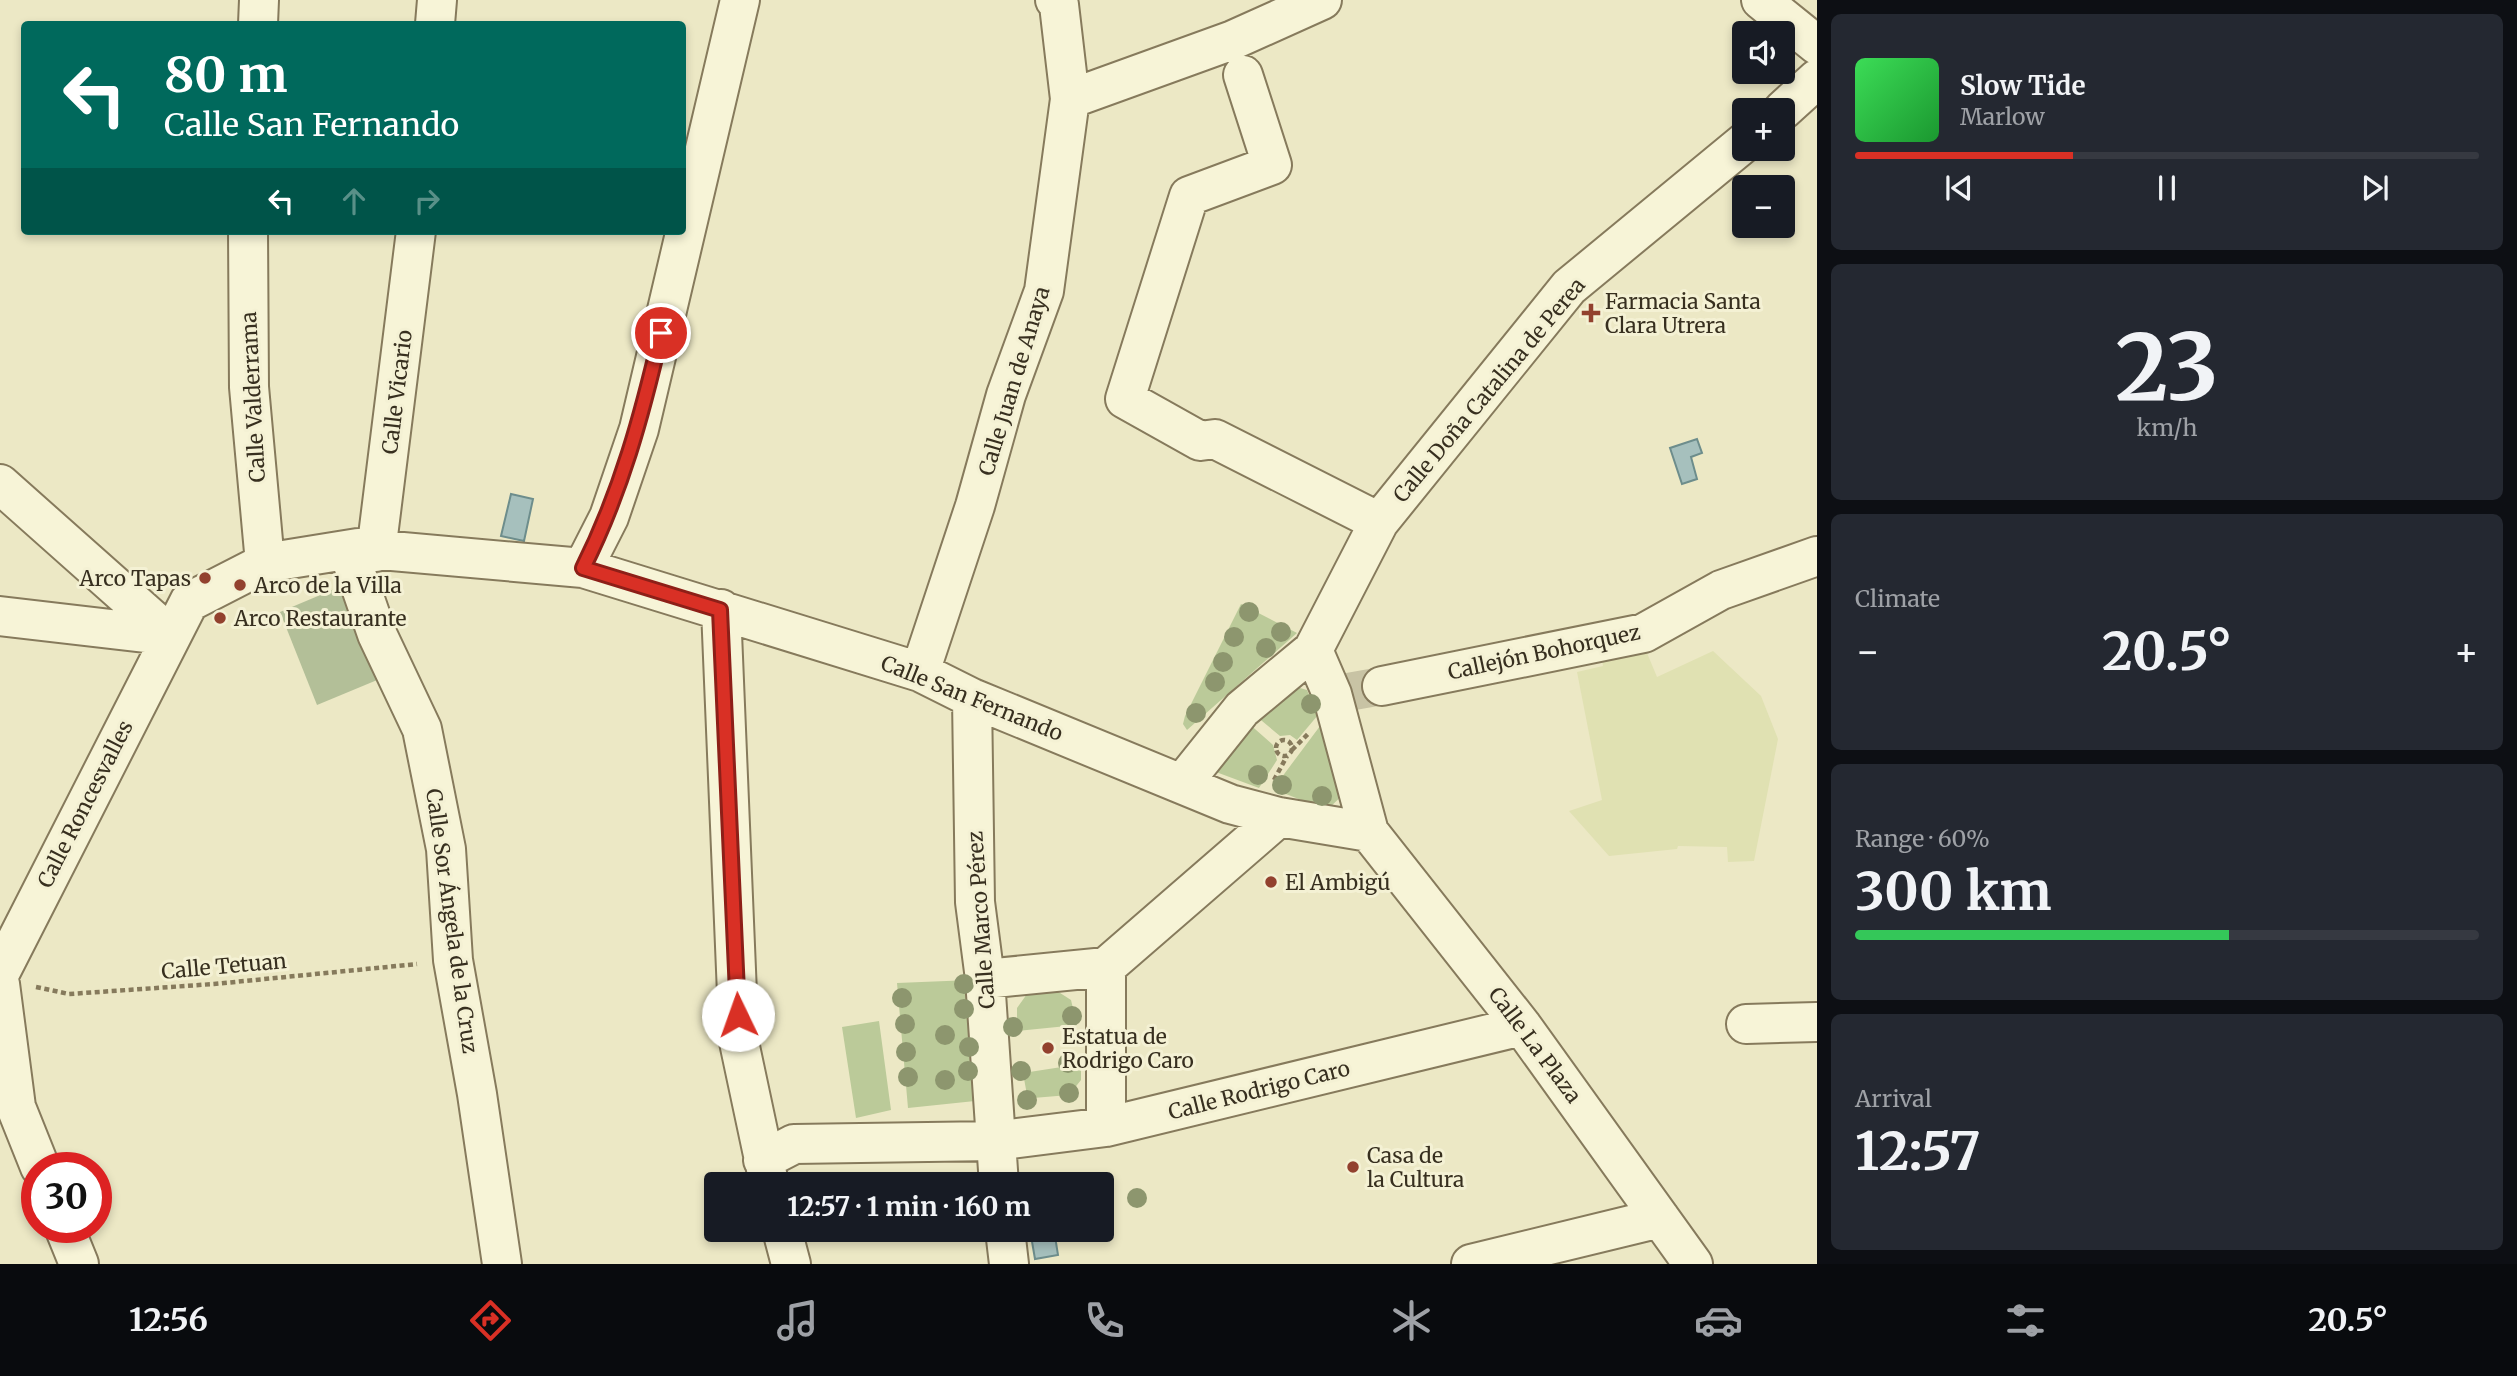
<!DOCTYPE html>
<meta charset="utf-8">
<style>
:root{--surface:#171b24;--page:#242831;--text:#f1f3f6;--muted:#9ea1a6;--line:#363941;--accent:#d93025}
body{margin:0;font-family:Merriweather,serif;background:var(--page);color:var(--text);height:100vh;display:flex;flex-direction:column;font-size:26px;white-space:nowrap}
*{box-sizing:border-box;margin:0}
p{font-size:23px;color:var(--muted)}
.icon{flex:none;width:38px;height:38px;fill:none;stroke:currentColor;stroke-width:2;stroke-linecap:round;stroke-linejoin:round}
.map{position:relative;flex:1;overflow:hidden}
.sheet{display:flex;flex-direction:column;gap:14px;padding:14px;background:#0d0f14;width:700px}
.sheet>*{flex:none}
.top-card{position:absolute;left:21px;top:21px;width:665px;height:214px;border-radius:7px;box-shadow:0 4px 10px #0003;background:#00695c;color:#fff;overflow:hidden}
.tools{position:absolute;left:1732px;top:21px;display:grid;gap:14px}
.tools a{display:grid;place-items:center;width:63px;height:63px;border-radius:7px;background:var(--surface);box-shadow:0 4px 10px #0003;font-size:35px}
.speed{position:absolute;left:21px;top:1152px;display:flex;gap:14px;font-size:35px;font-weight:700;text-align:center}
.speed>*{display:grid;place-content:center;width:91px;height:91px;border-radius:50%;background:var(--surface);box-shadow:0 4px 10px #0003;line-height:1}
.speed .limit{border:10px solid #d22;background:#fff;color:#111}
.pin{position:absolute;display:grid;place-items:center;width:60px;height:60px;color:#fff;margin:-30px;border:4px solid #fff;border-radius:50%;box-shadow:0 2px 7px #0007}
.me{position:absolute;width:77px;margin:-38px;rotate:357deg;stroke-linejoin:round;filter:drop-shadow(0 0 5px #0008)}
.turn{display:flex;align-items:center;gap:24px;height:147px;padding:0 28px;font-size:32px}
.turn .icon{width:91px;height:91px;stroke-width:2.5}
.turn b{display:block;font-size:49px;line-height:60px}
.lanes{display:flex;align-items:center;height:66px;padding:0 28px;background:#0003;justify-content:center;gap:35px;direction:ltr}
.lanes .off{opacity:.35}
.big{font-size:52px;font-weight:700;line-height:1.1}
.sheet .widget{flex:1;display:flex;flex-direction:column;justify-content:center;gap:10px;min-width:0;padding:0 24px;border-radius:10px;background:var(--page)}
.sheet .dial{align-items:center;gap:0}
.dial b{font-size:91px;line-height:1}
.song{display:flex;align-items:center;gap:21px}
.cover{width:84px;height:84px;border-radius:10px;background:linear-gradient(135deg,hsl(130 70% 55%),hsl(130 70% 35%))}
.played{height:7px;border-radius:4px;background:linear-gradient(90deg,var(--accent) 35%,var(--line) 35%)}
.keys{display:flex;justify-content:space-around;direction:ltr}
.heat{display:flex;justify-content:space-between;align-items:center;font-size:38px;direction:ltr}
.charge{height:10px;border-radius:5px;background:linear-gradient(90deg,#34c759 60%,var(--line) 0)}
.trip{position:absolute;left:704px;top:1172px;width:410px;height:70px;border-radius:7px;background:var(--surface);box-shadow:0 4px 10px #0003;font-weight:700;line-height:70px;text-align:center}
.dock{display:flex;height:112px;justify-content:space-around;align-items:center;background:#090b0e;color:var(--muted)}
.dock .icon{width:49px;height:49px}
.dock .on{color:var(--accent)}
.dock b{font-size:32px;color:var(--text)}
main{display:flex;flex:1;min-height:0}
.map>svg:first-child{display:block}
.farmland{fill:#e0e1b2}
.green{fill:#bbca99}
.cemetery{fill:#b3bf98}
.water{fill:#a6c0bd;stroke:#6d8d8c;stroke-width:2}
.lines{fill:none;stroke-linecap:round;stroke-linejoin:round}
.minor-tunnel{stroke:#c8c3a4;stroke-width:38;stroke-dasharray:38 19;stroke-linecap:butt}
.minor-casing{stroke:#867a5c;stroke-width:42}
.path{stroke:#867a5c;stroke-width:4.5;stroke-dasharray:5 3.5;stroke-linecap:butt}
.minor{stroke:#f7f4d7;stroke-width:38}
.tree{fill:#8d966e}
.route-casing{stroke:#8d1f18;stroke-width:18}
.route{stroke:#d93025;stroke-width:12}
.poi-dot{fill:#92412e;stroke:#f4f1d4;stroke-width:2.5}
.labels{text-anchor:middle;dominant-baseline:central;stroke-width:6;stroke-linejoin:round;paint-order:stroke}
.poi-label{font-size:21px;fill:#372f1f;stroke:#f4f1d4;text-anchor:start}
.street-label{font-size:21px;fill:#372f1f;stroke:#f4f1d4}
</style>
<main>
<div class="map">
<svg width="1817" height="1264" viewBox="0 0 1817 1264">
<rect width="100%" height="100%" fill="#ece8c5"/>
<path class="farmland" d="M1642,641l15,36 56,-26 48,45 17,43 -24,122 -26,1 -1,-15 -49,-1 -1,3 -68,7 -40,-45 33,-11 -25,-128 26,-6 -3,-18z"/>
<path class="green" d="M1241,604l56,29 -110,97 -4,-6 2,-8z
M1293,686l14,4 11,25 -21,25 -7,-5 -10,1 -24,-20z
M1247,722l26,23 4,15 -18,28 -43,-16z
M1323,722l27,66 -23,22 -54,-21z
M971,980l4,121 -67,7 -11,-125z
M1057,991l14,9 6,25 -60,6v-23l10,-14z
M879,1021l12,89 -35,8 -14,-91z
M1081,1064v16l-12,15 -36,3 -6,-3 -4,-22z"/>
<path class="cemetery" d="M344,585l38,93 -65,27 -37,-93z"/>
<path class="water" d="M1697,439l5,14 -11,4 6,22 -15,5 -12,-36z
M511,494l22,5 -9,42 -23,-5z
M1030,1230h24l4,25 -23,4z"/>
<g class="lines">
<path class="minor-tunnel" d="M1348,692l34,-6"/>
<g class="minor-casing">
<path id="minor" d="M1761,0l56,45
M258,24l1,-24
M435,24l2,-24
M1243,75l29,90 -83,31 -64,203 75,42 15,-2 164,83
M1070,99l163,-59 89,-40
M1783,110l34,-31
M248,231l1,156 16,176
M0,484l171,152
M348,550l29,84 45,95 24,120 7,111 24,134 25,170
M376,552l40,-321
M583,568l26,-51 30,-88 101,-429
M721,609l18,433 30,141
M0,616l171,20
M1313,650l19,44 37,138 153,194 171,238
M920,672l55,-166 31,-111 38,-104 26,-192 -11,-94 -4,-5
M1382,686l262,-53 77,-43 96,-34
M972,698l3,204 10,77 14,206
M1182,784l60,-75 71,-59 66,-128 190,-235 176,-145
M0,973l189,-371 76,-39 93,-15 225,20 337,104 52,26 258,106 49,13 90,15
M985,979l121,-12 173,-150
M0,984l16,123 24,60
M1746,1024l71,-2
M1106,1127v-160
M763,1160l31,-16 200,-3 112,-14 416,-101
M64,1227l15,37
M782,1230l9,34
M1005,1230l4,34
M1471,1264l189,-46"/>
</g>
<path class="path" d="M1276 748a8 8 0 1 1 16 0a8 8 0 1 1-16 0Z
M1292,750l16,-16
M1274,780l13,-24
M36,987l33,7 145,-10 203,-20"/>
<use href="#minor" class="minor"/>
</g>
<g class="tree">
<circle cx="1249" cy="612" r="10"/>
<circle cx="1281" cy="632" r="10"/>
<circle cx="1234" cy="637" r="10"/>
<circle cx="1266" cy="648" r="10"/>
<circle cx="1223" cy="662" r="10"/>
<circle cx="1215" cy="682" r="10"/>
<circle cx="1311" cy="704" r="10"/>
<circle cx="1196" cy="713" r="10"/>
<circle cx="1258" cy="775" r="10"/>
<circle cx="1282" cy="785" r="10"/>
<circle cx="1322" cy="796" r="10"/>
<circle cx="964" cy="984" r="10"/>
<circle cx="902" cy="998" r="10"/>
<circle cx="964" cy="1009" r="10"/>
<circle cx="1072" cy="1016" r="10"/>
<circle cx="905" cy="1024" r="10"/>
<circle cx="1013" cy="1027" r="10"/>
<circle cx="945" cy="1035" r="10"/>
<circle cx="969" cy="1047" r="10"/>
<circle cx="906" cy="1052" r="10"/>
<circle cx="1068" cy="1063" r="10"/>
<circle cx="968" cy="1071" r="10"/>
<circle cx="1021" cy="1071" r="10"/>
<circle cx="908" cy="1077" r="10"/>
<circle cx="945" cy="1080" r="10"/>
<circle cx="1069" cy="1093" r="10"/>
<circle cx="1027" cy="1100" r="10"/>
<circle cx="1137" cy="1198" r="10"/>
</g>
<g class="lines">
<g class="route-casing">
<path id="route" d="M661,333c-19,82 -40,159 -78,235l137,42 18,405"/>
</g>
<use href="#route" class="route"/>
</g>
<g class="poi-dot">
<path d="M1587.5 302.5h7v7h7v7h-7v7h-7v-7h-7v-7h7z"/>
<circle cx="205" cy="578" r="7"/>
<circle cx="240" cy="585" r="7"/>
<circle cx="220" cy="618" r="7"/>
<circle cx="1271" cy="882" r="7"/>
<circle cx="1048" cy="1048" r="7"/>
<circle cx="1353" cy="1167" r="7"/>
</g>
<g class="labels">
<g class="poi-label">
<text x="1605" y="301">Farmacia Santa<tspan x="1605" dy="24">Clara Utrera</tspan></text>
<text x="191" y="578" text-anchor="end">Arco Tapas</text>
<text x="254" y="585">Arco de la Villa</text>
<text x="234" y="618">Arco Restaurante</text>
<text x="1285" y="882">El Ambigú</text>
<text x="1062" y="1036">Estatua de<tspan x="1062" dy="24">Rodrigo Caro</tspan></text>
<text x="1367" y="1155">Casa de<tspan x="1367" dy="24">la Cultura</tspan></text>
</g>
<g class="street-label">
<text transform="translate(1014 381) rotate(-73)">Calle Juan de Anaya</text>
<text transform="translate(1489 390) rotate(-50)">Calle Doña Catalina de Perea</text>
<text transform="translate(397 392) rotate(-83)">Calle Vicario</text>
<text transform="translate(253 397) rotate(-93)">Calle Valderrama</text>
<text transform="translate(1544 652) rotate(-12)">Callejón Bohorquez</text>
<text transform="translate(972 698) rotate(22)">Calle San Fernando</text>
<text transform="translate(85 804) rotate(-63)">Calle Roncesvalles</text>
<text transform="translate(981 920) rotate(-94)">Calle Marco Pérez</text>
<text transform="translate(452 921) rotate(82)">Calle Sor Ángela de la Cruz</text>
<text transform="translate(224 966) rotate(-5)">Calle Tetuan</text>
<text transform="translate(1535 1045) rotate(53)">Calle La Plaza</text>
<text transform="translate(1259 1090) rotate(-14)">Calle Rodrigo Caro</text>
</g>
</g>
</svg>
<div class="tools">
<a><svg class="icon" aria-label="sound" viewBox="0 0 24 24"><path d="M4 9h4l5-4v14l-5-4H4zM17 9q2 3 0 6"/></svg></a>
<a>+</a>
<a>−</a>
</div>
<div class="speed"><div class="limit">30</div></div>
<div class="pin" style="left:661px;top:333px;background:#d93025"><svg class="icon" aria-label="arrive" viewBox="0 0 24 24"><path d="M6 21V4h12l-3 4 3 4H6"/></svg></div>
<svg class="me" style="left:738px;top:1015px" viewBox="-20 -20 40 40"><circle r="19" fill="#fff"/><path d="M0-13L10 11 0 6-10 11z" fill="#d93025"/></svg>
<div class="trip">12:57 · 1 min · 160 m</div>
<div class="top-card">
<div class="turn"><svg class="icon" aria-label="left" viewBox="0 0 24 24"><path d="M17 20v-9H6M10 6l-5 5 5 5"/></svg><div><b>80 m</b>Calle San Fernando</div></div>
<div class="lanes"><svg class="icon" aria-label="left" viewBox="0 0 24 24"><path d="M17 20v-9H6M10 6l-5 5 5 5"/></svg><svg class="icon off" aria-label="ahead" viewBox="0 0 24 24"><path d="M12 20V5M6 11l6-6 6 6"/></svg><svg class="icon off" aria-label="right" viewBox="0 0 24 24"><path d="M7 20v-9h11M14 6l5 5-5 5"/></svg></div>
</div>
</div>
<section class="sheet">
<div class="widget">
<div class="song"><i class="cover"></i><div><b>Slow Tide</b><p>Marlow</p></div></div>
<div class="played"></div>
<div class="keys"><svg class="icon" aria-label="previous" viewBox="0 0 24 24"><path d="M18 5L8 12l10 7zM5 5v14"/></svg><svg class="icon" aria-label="pause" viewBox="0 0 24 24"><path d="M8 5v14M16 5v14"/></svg><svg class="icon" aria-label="next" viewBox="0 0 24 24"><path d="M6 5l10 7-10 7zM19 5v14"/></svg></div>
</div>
<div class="widget dial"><b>23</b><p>km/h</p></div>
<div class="widget"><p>Climate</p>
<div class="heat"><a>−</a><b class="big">20.5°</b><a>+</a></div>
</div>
<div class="widget"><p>Range · 60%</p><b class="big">300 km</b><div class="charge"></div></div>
<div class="widget"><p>Arrival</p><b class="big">12:57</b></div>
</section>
</main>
<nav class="dock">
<b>12:56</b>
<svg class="icon on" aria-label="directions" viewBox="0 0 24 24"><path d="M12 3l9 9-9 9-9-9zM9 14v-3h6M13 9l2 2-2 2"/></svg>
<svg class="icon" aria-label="music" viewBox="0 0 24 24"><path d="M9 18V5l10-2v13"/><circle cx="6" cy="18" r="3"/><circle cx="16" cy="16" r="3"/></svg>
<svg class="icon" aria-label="phone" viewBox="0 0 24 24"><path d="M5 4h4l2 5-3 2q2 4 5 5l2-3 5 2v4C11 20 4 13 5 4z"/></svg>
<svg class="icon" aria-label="climate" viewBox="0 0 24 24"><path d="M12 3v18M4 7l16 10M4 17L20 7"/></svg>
<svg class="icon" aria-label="car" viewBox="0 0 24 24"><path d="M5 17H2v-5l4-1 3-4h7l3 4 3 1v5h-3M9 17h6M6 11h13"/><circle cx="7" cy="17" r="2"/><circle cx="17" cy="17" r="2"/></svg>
<svg class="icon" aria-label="filters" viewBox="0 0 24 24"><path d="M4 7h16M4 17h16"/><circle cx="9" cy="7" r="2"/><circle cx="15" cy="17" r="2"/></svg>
<b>20.5°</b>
</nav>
